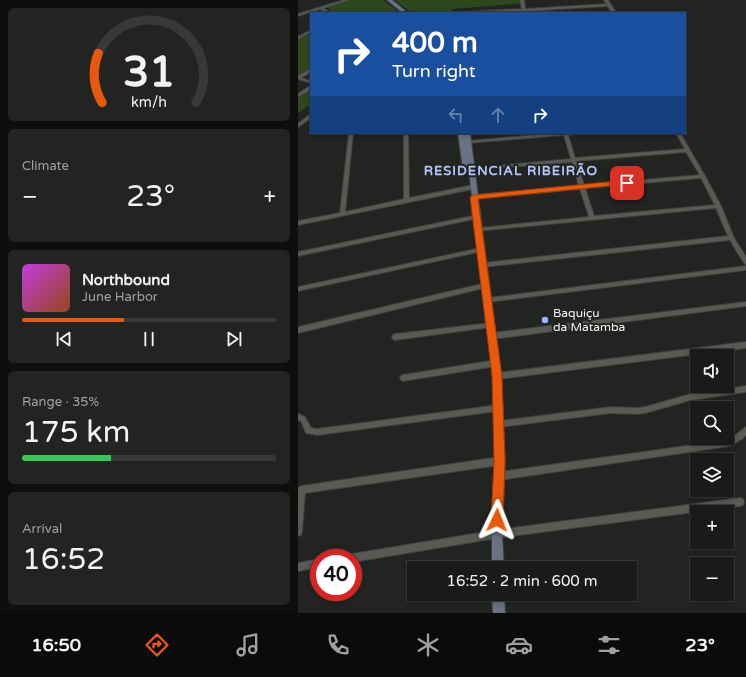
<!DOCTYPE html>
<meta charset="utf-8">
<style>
:root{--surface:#191b18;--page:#222421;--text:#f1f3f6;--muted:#9fa1a2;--line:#373937;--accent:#ea580c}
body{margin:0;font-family:"Varela Round",sans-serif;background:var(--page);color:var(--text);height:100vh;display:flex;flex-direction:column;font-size:15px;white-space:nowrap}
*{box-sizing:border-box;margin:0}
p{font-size:13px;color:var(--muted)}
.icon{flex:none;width:22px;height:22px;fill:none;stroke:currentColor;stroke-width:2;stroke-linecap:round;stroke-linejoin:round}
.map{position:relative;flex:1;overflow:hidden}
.sheet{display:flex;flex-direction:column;gap:8px;padding:8px;background:#0e0f0d;width:298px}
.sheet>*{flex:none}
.top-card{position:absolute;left:12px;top:12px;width:376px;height:122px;border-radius:0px;box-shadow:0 2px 6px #0003,0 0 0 1px var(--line);background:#1a4fa0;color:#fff;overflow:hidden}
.tools{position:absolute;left:392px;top:349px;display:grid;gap:8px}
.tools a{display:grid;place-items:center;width:44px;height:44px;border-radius:0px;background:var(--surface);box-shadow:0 2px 6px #0003,0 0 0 1px var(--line);font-size:20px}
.speed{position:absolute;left:12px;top:549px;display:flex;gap:8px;font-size:20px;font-weight:700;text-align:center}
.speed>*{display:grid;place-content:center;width:52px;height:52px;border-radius:50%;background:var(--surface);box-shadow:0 2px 6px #0003,0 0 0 1px var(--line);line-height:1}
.speed .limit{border:6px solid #d22;background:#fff;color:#111}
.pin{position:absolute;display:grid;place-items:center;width:34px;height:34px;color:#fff;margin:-17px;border-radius:8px;box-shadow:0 2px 6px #0006}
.me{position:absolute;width:44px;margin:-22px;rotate:2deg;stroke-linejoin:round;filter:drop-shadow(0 0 3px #0008)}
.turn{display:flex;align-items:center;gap:14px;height:84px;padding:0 16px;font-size:18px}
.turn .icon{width:52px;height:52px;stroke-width:2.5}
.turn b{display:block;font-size:28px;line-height:34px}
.lanes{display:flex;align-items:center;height:38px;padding:0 16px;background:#0003;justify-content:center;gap:20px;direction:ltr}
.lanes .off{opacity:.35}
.big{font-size:30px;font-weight:600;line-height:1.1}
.sheet .widget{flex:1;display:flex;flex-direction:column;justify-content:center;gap:6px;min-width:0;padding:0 14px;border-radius:6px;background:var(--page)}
.sheet .dial{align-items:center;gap:0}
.dial svg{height:104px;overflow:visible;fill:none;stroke:var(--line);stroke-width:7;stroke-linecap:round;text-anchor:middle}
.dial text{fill:var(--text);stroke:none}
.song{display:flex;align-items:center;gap:12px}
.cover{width:48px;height:48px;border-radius:6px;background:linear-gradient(135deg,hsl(290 70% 55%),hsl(20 70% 35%))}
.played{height:4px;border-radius:2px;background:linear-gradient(90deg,var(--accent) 40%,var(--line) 40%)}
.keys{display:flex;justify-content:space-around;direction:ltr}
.heat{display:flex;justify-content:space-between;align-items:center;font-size:22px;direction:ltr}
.charge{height:6px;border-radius:3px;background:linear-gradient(90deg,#34c759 35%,var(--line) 0)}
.trip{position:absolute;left:109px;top:561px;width:230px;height:40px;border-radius:0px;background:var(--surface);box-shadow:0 2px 6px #0003,0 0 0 1px var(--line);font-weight:600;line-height:40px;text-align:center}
.dock{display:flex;height:64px;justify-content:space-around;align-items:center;background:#0a0b0a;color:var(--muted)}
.dock .icon{width:28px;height:28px}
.dock .current{color:var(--accent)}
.dock b{font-size:18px;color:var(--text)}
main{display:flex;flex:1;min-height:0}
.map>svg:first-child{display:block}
.green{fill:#2e481d}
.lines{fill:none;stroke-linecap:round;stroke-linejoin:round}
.street-casing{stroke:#3e403d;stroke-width:2}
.secondary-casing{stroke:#3e403d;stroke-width:2}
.street{fill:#575a55;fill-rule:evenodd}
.secondary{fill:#6a7282;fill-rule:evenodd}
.route{fill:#ea580c;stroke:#983908}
.poi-dot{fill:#9fb3fd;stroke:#212420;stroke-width:1.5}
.labels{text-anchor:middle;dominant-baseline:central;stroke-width:4;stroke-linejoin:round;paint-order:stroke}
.poi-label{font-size:12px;fill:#f3f5f2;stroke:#212420;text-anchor:start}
.far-district-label{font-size:13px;font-weight:bold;letter-spacing:1px;fill:#b5c6fd;stroke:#212420}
</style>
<main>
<section class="sheet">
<div class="widget dial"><svg viewBox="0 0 100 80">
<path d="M14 69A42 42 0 1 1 86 69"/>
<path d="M14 69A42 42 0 0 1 11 31" stroke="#ea580c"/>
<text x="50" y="56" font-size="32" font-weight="700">31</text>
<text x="50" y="72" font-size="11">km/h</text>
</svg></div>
<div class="widget"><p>Climate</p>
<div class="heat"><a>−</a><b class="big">23°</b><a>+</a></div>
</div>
<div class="widget">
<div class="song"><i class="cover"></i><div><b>Northbound</b><p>June Harbor</p></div></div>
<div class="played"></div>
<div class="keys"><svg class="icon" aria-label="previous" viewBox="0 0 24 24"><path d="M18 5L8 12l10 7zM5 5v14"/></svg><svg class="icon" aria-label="pause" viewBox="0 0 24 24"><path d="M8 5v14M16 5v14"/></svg><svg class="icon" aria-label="next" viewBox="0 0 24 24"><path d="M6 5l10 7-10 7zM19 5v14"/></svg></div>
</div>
<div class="widget"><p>Range · 35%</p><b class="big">175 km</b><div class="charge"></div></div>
<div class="widget"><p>Arrival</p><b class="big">16:52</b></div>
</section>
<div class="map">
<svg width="448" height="613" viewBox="0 0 448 613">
<rect width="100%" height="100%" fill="#212420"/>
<path class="green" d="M52,0h33l16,12 -64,1 -8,-6z
M97,0h130v3l-72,6 -2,4h-34l-9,-3z
M13,32v36l-10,7 -3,-1v-35z
M13,89v15l-13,9v-15z"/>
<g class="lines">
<g class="street-casing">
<path id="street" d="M46,0h5l-26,8 8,5h-4l-7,-4 -22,7v-2z
M222,0h4l1,9 82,-5 -3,-4h4l8,13h-4l-4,-7 -82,5 -2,1 -2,-1 -61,2 2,-1 59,-3z
M13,30v2l-13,7v-2z
M12,69h1v3l-10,6 10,3v2l-13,-4v-3z
M12,86h1v3l-13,8v-3z
M11,115h2v3l-13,9v-3z
M51,133h4l-8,79 59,-13v-66h4l1,65 64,-13 2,2 -2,2 -175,36v-4l42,-8z
M262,133h18l-2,1 -8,1 7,23 110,-9 -9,-16h4l25,43 16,30 13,32 12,19v7l-2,-1 -14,-23 -247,27 -2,-1 -1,-1 3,-2 245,-27 -12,-28 -239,23 -1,-1 1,-1 2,-1 110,-11 -9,-28 -106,10 -2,-2 2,-2 105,-9 -7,-24 -101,8 -2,-1 2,-1 100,-9 -7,-24 -96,8 -2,-1 2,-1zM388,152l14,23 -116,10 -8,-24zM403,178l14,27 -121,11 -9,-28z
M179,215l2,1 1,1 -1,1 -181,38v-4z
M183,248l3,2 -1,1 -185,40v-4z
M448,266v4l-258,32h-2l-1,-2 1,-2h2z
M188,283h2l1,2 -1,2 -190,46v-6z
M448,302v4l-254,33 -2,-1 -1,-2 1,-2 2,-1z
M193,323h2l1,2 -1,2h-2l-96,13 -2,-1 -1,-2 1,-2 2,-1z
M448,342v6l-249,31 -2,-1 -1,-2 1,-2 2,-1z
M198,360l2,1 1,2 -1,2 -2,1 -93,15 -2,-1 -1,-2 1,-2 2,-1z
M448,386v6l-55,8 -46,13 -9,1 -25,-1 -112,14 -3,-1 -1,-2 1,-2 3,-1 112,-14 25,1 9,-1 46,-13z
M200,405l2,1 1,2 -1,2 -2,1 -181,24 -11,-2 -5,-12 -3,-1v-6l7,3 6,11 6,1z
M448,427v8l-4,4 -12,7 -231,34 -3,-1 -1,-3 1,-3 3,-1 230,-32z
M202,457l3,1 1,3 -1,3 -3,1 -195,28 -3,39 -1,3 -3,1v-48l3,-2z
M442,498l3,1 1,3 -1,3 -3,1 -243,32 -144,24v-4h-5l1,-3 3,-1 145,-24z
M21,559v8l-21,4v-8z"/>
</g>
<g class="secondary-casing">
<path id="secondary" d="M89,0h5l16,13h-5z
M160,133h6l1,5 -1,-5h6l31,243 4,85 -3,73 2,34h-12v-34l3,-73 -2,-85 -24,-205 -3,1 -3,-2z
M194,594h12l1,19h-12z"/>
</g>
<use href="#street" class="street"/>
<use href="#secondary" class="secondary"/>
</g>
<path class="route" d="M329,180l3,1v3l-152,15 24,177 3,85 -2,59 -1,4 -5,2 -4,-2 -2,-4 3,-59 -2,-85 -22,-179 4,-2z"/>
<circle class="poi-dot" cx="247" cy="320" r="4"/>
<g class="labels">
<g class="poi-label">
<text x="255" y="313">Baquiçu<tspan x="255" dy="14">da Matamba</tspan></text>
</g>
<g class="far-district-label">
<text x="213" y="171">RESIDENCIAL RIBEIRÃO</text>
</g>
</g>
</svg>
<div class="tools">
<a><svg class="icon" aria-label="sound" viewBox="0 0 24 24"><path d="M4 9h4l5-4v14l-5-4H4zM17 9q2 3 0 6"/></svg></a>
<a><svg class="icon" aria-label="search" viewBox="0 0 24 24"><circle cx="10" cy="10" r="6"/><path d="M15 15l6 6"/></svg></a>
<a><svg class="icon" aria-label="layers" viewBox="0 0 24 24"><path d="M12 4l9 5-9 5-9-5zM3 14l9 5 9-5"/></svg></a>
<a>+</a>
<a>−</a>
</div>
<div class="speed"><div class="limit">40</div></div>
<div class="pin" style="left:329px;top:183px;background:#d93025"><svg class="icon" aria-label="arrive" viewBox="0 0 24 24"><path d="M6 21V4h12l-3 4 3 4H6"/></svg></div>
<svg class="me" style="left:199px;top:520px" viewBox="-20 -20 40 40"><path d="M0-17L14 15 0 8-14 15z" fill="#ea580c" stroke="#fff" stroke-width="4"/></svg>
<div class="trip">16:52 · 2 min · 600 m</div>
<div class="top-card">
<div class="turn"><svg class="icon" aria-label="right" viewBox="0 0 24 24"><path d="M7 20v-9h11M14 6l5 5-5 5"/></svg><div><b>400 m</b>Turn right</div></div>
<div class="lanes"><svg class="icon off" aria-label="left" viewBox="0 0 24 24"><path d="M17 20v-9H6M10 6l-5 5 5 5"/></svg><svg class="icon off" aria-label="ahead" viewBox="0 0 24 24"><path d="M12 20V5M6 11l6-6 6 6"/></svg><svg class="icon" aria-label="right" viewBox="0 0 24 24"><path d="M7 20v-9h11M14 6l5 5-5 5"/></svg></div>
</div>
</div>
</main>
<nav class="dock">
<b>16:50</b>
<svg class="icon current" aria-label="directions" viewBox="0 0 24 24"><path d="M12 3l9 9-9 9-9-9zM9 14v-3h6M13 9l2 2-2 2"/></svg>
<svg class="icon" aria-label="music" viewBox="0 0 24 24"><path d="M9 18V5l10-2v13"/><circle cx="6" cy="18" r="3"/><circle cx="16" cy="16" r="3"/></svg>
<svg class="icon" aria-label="phone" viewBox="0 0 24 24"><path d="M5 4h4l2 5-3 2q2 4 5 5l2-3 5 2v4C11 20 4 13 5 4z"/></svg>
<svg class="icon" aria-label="climate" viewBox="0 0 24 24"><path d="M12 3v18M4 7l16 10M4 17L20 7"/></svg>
<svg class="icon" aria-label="car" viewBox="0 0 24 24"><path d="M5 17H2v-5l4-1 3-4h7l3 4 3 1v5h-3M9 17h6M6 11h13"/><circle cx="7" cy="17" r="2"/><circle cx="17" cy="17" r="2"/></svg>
<svg class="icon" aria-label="filters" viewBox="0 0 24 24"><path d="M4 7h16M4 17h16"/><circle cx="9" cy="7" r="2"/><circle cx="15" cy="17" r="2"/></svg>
<b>23°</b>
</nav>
